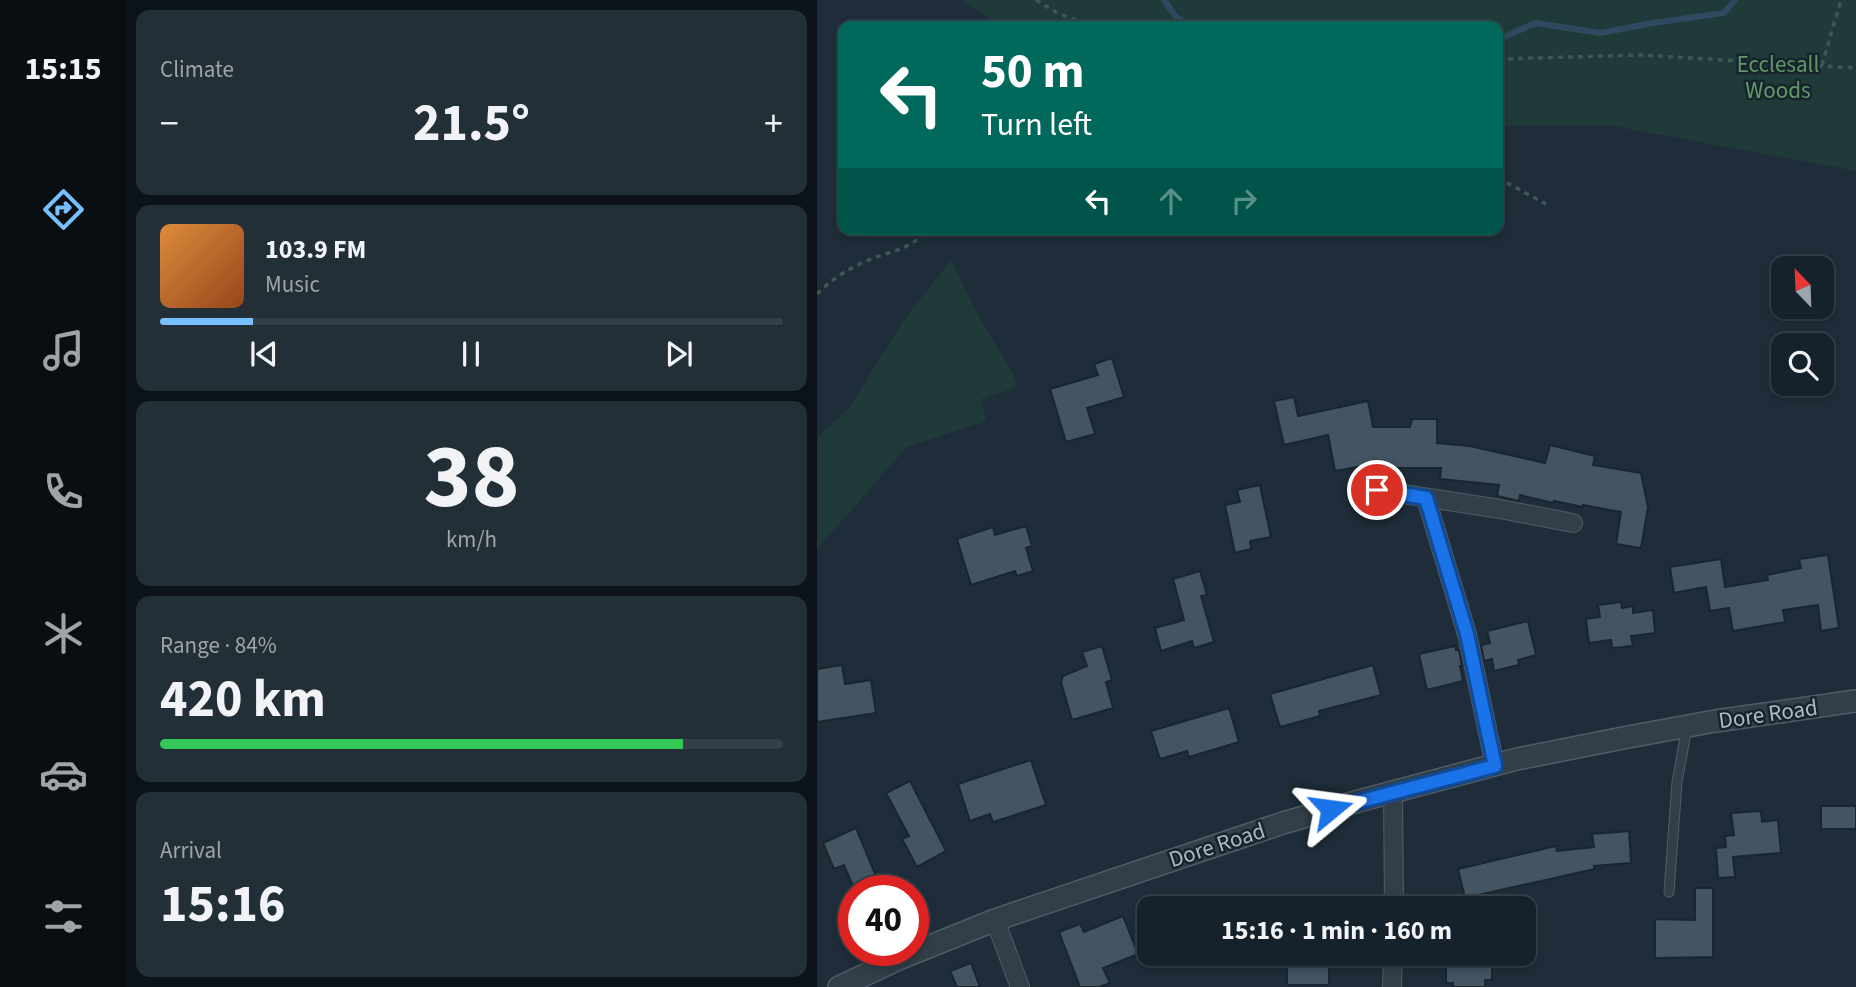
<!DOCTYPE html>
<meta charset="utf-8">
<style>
:root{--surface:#16222b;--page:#232f37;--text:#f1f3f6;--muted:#9ea4a9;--line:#353f47;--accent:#78bfff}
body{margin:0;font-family:"Source Sans 3",sans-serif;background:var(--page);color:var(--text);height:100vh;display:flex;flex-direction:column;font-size:26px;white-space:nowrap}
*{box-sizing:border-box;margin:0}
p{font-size:23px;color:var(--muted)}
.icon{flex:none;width:38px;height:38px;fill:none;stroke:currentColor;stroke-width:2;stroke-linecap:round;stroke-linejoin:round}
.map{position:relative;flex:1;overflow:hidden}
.sheet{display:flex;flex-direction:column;gap:10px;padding:10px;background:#0c1318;width:691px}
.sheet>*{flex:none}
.banner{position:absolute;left:21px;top:21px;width:665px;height:214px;border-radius:14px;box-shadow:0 4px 10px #0003,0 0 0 2px var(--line);background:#00695c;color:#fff;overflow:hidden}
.needle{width:46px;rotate:337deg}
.controls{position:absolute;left:954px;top:256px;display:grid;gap:14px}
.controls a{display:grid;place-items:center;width:63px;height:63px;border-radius:14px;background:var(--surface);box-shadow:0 4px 10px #0003,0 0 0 2px var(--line);font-size:35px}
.speed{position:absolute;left:21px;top:875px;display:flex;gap:14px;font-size:35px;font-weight:700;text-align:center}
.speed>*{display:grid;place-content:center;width:91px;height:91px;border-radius:50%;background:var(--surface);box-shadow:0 4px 10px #0003,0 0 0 2px var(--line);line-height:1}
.speed .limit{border:10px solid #d22;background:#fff;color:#111}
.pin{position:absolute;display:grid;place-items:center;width:60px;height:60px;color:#fff;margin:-30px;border:4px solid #fff;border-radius:50%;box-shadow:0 2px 7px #0007}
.me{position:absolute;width:77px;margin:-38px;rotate:74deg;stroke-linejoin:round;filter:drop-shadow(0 0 5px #0008)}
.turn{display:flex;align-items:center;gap:24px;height:147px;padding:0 28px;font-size:32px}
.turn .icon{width:91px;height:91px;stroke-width:2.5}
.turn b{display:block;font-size:49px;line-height:60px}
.lanes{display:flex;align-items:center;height:66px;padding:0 28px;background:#0003;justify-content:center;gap:35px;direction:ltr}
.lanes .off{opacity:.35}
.big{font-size:52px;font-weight:700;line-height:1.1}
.sheet .card{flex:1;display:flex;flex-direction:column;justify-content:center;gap:10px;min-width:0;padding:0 24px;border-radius:14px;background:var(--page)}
.sheet .dial{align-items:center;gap:0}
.dial b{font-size:91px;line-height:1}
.song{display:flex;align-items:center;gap:21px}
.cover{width:84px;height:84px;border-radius:10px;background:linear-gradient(135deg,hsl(30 70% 55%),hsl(20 70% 35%))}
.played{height:7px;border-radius:4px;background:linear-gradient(90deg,var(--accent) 15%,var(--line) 15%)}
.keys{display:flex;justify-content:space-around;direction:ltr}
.heat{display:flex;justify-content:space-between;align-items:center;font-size:38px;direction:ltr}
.charge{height:10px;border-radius:5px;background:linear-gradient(90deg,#34c759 84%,var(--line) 0)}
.trip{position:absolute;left:320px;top:896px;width:399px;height:70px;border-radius:14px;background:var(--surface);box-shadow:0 4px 10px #0003,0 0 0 2px var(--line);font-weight:700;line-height:70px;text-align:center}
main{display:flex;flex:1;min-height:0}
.tab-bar{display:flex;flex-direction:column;width:126px;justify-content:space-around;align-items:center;background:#090e11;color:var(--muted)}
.tab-bar .icon{width:49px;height:49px}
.tab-bar .active{color:var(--accent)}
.tab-bar b{font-size:32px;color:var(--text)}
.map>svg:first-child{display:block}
.green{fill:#203a39}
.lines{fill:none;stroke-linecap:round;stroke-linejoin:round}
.stream{stroke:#2e4a60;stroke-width:6}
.building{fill:#435563;stroke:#19262f;stroke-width:2}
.service-casing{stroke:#4f5d67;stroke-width:11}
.minor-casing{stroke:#4f5d67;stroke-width:20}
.tertiary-casing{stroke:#4f5d67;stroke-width:24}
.path{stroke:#3d5656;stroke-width:3.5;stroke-dasharray:5 5;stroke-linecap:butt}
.service{stroke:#323f49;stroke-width:9}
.minor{stroke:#323f49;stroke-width:18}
.tertiary{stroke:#323f49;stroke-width:21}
.route-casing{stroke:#114b97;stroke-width:18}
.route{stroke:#1a73e8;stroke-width:12}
.labels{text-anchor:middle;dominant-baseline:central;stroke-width:5;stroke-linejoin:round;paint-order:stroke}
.park-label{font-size:23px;fill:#619866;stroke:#17242d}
.street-label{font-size:23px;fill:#abbac6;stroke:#17242d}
</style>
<main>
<nav class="tab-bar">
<b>15:15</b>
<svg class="icon active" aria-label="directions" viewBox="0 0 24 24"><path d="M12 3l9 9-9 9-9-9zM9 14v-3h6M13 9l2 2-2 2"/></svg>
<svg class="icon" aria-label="music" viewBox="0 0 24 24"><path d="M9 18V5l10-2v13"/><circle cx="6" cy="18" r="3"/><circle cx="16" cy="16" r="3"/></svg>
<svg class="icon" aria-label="phone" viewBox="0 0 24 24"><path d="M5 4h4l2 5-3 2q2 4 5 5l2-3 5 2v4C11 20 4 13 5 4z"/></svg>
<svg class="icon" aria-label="climate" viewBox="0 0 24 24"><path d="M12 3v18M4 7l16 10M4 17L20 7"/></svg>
<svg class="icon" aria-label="car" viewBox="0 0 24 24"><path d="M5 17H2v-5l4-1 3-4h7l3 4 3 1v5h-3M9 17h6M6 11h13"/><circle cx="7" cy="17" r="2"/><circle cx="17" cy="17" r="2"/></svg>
<svg class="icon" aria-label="filters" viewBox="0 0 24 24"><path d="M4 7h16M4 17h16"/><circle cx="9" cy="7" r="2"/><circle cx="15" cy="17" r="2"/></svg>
</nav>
<section class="sheet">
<div class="card"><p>Climate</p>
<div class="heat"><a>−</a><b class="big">21.5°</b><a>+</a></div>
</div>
<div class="card">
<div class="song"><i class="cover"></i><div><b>103.9 FM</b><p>Music</p></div></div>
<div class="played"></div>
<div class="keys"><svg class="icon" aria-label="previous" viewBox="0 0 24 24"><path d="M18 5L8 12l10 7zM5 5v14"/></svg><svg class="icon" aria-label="pause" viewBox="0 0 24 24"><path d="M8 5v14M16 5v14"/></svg><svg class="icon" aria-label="next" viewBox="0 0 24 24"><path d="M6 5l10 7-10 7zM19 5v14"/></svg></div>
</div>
<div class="card dial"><b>38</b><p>km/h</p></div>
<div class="card"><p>Range · 84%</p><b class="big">420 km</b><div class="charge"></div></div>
<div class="card"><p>Arrival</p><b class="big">15:16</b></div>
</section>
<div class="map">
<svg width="1039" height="987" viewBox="0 0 1039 987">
<rect width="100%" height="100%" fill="#1e2d39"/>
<path class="green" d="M143,0h896v171l-243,-45h-115v-100h-495z
M134,260l22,46 41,70 3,11 -36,12 6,22 -80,26 -90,102v-111l33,-31 53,-86z"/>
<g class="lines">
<path class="stream" d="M347,0l12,17 15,9
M681,37h6l32,-14 64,10 53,-10 71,-10 11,-13"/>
</g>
<path class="building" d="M295,358l12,39 -37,11 8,26 -29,8 -16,-53 48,-14 -4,-11z
M477,397l4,19 70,-15 5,26h37l2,-8h25v24l33,3 75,17 5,-18 45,11 -2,9 48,8 7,34 -7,41 -25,-4 5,-32 -38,-7v2l-29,-6 -1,2 -33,-8 -1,6 -22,-5 2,-11 -59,-6 1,-11h-62v-5l-44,8 -7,-36 -44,10 -10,-44z
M443,485l11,52 -21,4 1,8 -16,4 -10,-48 15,-3 -3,-12z
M209,526l6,20 -6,2 7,23 -16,5 -2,-5 -44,14 -14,-46 36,-12 2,8z
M1011,555l11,73 -18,3 -3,-26 -35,5 2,12 -52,9 -4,-23 -19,3 -4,-24 -32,6 -4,-26 51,-8 4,28 43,-7 -1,-5 34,-7 -2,-9z
M383,571l7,24 -6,1 13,46 -20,6 -2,-7 -31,10 -6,-23 29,-8 -11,-41z
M804,602l1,6 11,-2v7l20,-3 2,23 -24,3 2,10 -21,2 -1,-8 -22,3 -3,-24 14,-2 -2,-12z
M711,621l8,34 -18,5 1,5 -25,6 -2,-12 -8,2 -3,-16 9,-2 -3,-12z
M285,646l10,34 -6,2 7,26 -41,12 -11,-38 2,-6 24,-10 -5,-14z
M638,646l1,4h3l3,16h-2l3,15 -36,9 -8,-36z
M25,665l3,19 26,-4 5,33 -59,9v-53z
M556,665l8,30 -62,16 1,5 -40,11 -10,-33z
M412,708l10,34 -50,15 -2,-6 -27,8 -9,-28z
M214,760l15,45 -53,17 -3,-8 -20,7 -12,-37z
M93,781l36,70 -29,16 -15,-28 7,-3 -23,-43z
M1004,806h35v23h-35z
M944,811l1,11 16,-2 3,33 -48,4 2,20 -17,1 -2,-30 10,-1 -1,-11 9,-1 -3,-22z
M39,828l20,48 -23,10 -9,-21 -10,4 -11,-26z
M812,831l2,32 -37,3 1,3 -130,29 -7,-29 98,-23 1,5 37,-4 -2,-13z
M878,888h18v69l-58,1v-39l40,1z
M306,916l15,38 -35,14 7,15 -11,4h-19l-21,-55 21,-8 4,8z
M470,954h42v31h-42z
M629,961h46v19h-7v7h-32v-4h-7z
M154,963l9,24h-23l-7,-16z"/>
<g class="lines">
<g class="service-casing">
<path id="service" d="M852,892l8,-110 10,-55"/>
</g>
<g class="minor-casing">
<path id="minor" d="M560,490l123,19 73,14
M609,498l41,136 28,132
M576,792l1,116
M178,920l25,67
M575,987l1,-33"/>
</g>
<g class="tertiary-casing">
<path id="tertiary" d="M22,987l62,-29 94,-38 288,-97 72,-21 162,-43 106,-21 92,-17 141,-20"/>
</g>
<path class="path" d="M219,0l23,14 34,12
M681,59l143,-4 215,13
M1005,65l19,-65
M681,178l48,26
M0,294c14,-14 29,-24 47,-32 26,-12 42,-9 65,-33"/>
<use href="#service" class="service"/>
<use href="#minor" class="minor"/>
<use href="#tertiary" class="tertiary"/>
</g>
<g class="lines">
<g class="route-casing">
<path id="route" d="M514,809l164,-43 -28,-132 -41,-136 -49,-8"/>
</g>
<use href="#route" class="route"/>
</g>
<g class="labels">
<g class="park-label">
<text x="961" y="64">Ecclesall<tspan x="961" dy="26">Woods</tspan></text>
</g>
<g class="street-label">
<text transform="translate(951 714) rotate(-8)">Dore Road</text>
<text transform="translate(400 845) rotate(-18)">Dore Road</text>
</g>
</g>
</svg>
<div class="controls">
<a><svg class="needle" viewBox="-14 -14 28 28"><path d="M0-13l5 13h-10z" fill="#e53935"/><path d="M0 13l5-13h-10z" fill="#9ea4a9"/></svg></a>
<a><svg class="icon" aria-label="search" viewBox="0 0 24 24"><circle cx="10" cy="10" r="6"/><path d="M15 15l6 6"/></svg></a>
</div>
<div class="speed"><div class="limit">40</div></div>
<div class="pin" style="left:560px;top:490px;background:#d93025"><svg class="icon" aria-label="arrive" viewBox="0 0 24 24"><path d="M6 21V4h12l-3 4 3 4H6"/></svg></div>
<svg class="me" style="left:514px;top:809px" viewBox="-20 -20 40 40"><path d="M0-17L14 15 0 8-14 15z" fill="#1a73e8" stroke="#fff" stroke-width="4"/></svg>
<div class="trip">15:16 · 1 min · 160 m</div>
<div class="banner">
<div class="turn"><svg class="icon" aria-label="left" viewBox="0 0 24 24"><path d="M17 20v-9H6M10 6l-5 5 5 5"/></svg><div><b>50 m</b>Turn left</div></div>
<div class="lanes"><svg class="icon" aria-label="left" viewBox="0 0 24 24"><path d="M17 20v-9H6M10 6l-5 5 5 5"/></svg><svg class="icon off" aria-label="ahead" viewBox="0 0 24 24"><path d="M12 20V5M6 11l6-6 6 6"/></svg><svg class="icon off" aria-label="right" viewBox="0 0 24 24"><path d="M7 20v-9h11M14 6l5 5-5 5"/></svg></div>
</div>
</div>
</main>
